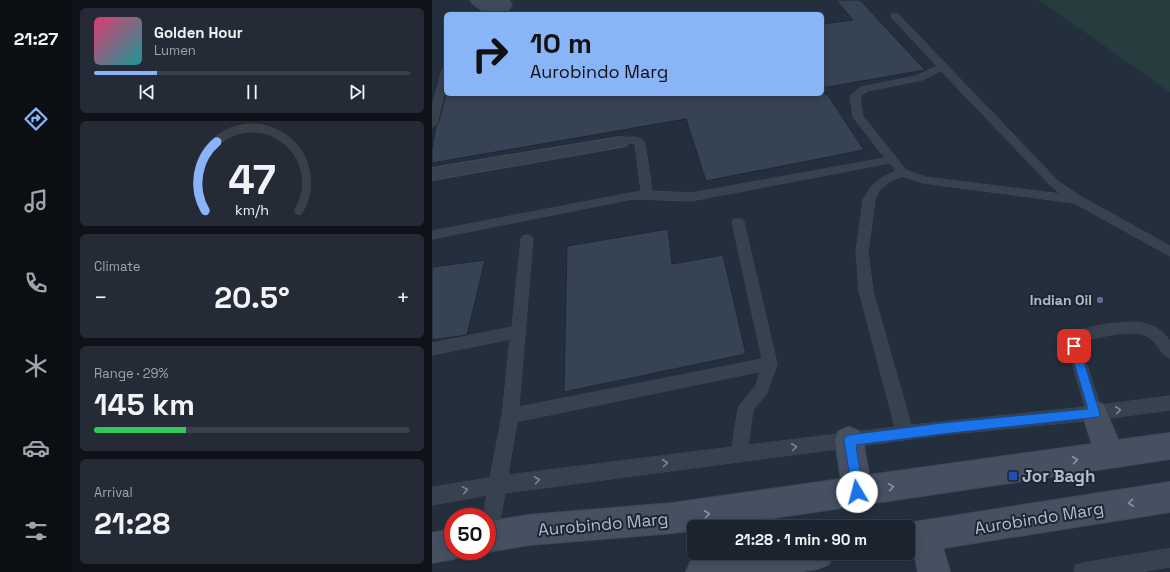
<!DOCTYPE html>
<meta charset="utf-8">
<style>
:root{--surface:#1b232e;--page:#242b36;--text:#f1f3f6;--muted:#a0a4aa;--line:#39404a;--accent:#8ab4f8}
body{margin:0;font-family:"Space Grotesk",sans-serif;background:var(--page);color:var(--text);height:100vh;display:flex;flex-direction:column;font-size:15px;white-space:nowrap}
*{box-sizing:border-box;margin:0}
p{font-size:13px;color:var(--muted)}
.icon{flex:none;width:22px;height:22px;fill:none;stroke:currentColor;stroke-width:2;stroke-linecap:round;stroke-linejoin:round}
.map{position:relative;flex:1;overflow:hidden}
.sheet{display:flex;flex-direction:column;gap:8px;padding:8px;background:#0f1319;width:360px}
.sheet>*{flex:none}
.banner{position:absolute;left:12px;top:12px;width:380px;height:84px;border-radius:6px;box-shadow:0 2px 10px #0003,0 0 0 1px var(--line);background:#8ab4f8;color:#111;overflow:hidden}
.speed{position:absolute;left:12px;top:508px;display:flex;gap:8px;font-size:20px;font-weight:700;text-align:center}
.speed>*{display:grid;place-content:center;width:52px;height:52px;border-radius:50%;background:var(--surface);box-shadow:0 2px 10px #0003,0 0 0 1px var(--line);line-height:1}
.speed .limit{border:6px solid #d22;background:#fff;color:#111}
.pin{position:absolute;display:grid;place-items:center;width:34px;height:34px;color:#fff;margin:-17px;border-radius:8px;box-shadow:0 2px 6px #0006}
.me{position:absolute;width:44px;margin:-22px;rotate:352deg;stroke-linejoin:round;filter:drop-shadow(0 0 3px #0008)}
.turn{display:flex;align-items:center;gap:14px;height:84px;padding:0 20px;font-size:18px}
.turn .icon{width:52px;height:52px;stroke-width:2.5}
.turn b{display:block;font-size:28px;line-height:34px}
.big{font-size:30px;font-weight:800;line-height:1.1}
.sheet .card{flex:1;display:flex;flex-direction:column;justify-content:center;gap:6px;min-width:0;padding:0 14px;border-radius:6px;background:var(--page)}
.sheet .dial{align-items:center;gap:0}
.dial svg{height:104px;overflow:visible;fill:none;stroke:var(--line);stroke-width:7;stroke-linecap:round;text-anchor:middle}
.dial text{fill:var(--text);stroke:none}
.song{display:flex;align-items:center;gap:12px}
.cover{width:48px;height:48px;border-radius:6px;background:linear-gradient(135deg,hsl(340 70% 55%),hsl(180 70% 35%))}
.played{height:4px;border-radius:2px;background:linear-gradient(90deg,var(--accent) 20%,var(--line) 20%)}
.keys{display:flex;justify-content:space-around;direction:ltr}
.heat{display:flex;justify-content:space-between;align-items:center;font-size:22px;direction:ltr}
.charge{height:6px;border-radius:3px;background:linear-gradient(90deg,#34c759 29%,var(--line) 0)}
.trip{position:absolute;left:255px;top:520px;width:228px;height:40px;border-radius:6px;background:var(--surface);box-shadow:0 2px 10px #0003,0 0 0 1px var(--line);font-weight:800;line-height:40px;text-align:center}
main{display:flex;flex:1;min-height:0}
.tabs{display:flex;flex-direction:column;width:72px;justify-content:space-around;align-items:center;background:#0b0e12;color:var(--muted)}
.tabs .icon{width:28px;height:28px}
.tabs .on{color:var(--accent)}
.tabs b{font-size:18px;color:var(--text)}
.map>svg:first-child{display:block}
.green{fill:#263c3f}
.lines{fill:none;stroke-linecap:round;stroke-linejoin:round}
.taxiway{fill:#3f4a5a;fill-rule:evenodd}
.building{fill:#364354;stroke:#1f2835}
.service-casing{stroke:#414a57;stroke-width:1}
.minor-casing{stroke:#414a57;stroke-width:2}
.secondary-casing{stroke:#414a57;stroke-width:2}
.service{fill:#38414e;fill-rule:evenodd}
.minor{fill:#38414e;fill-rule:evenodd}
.secondary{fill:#465061;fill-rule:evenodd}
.oneway{stroke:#7c8592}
.oneway2{stroke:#8e96a5}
.route{fill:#1a73e8;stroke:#114b97}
.service-dot{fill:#5c6f8a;stroke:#1d2633;stroke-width:1.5}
.transit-dot{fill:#1a4fb4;stroke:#1d2633;stroke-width:1.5}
.labels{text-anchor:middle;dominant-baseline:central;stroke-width:4;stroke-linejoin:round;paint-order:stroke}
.poi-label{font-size:14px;font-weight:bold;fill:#b4bcc9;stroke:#1d2633;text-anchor:end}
.near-poi-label{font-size:17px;font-weight:bold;fill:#b4bcc9;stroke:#1d2633;text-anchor:start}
.near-street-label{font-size:17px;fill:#b4bcc9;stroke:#1d2633}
</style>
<main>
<nav class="tabs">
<b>21:27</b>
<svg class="icon on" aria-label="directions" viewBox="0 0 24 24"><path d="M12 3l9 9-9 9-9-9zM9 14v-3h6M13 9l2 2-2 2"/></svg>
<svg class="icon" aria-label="music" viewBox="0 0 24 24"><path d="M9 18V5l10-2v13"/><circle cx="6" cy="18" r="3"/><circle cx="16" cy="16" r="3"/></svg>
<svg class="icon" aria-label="phone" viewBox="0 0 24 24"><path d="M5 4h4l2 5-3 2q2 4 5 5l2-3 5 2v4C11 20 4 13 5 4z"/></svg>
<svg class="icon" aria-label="climate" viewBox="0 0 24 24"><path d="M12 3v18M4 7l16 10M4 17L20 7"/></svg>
<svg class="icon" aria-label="car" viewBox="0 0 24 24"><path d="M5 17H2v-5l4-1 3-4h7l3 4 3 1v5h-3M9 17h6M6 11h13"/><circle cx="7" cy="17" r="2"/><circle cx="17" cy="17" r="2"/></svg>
<svg class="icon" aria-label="filters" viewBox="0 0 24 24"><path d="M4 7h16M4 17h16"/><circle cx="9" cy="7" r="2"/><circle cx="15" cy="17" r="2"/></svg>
</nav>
<section class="sheet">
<div class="card">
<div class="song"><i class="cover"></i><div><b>Golden Hour</b><p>Lumen</p></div></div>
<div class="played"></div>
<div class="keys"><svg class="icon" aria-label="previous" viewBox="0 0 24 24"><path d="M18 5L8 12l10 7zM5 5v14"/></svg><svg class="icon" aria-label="pause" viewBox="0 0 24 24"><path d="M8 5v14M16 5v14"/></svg><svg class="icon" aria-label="next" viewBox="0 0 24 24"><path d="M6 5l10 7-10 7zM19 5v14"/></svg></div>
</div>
<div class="card dial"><svg viewBox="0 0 100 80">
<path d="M14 69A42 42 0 1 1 86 69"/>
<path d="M14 69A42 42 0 0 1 23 16" stroke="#8ab4f8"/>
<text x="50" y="56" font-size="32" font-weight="700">47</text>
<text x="50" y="72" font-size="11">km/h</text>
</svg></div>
<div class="card"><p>Climate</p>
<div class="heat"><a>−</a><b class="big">20.5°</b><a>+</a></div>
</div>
<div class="card"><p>Range · 29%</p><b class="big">145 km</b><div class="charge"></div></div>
<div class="card"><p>Arrival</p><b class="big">21:28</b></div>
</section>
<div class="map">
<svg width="738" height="572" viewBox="0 0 738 572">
<rect width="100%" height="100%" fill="#242f3e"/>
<path class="green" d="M607,0h131v92z"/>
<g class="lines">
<path class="taxiway" d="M37,0h41l3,5 -5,7c-15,4 -30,1 -39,-12z"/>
</g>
<path class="building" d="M404,0h24l65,70 -103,18v-64l31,-4z
M14,94h381l37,56 -158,31 -20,-62 -254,44v-14l4,-23 2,-2z
M236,229l4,35 51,-9 23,99 -182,38 3,-146z
M53,260l-18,75 -35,5v-73z"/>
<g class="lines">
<g class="service-casing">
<path id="service" d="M460,14h6l161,168 21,14 90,50v10l-96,-53 -151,-20 -21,-7 -13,6 -10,9 -4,9 -7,52 5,39 38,134 174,-18 -18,-61c1,-4 2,-9 5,-11 9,-9 57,-15 70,-12 12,2 21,8 28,18v17c-9,-3 -12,-14 -20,-20 -14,-11 -47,-1 -64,2l-4,2 -1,4 19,59 70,-9v14l-75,10 -153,15 -437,58 -8,44 -3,6 -6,3 -1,-29h-4l4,-22 -55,10v-18l58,-9 12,-62 8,-77 -78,16v-12l80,-16 9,-88 2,-3 4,-1 4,1 2,3 -14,168 243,-48 -30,-137 2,-3h8l2,3 33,142 -10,29 -14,17 -5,35 147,-18 -36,-136 -3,-39 7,-52 8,-13 10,-9 15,-7 -6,-8 -199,38 -58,-2 -201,40v-8l209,-40 -6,-47 -5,-1 -10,2 -5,-3 1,-2c10,-3 22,-6 29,3l7,48 39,2 194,-35 -32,-41 -3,-21 11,-9 55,-11 21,-10 -45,-48zM509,71l110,115 10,8 -136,-17 -19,-7 -43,-54 -3,-19 7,-6 55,-11zM328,372l-4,13 -18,23 -6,39 -224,28 9,-53z
M14,67v20l-9,37 -5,3v-21l10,-36z
M738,549v18l-29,5h-67l2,-7 7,-2z"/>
</g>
<g class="minor-casing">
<path id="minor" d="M188,137l6,1 3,4 -3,4 -194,34v-12z"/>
</g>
<g class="secondary-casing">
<path id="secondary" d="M663,401l9,4 14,35 52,-7v26l-457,68h-19v3l-21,3 -145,12 -41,7 -3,-1h3v-29l41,-7 145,-12 168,-24 -6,-39 4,-9 10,-4 10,4 4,9 6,35 223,-31 -10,-31 4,-8z
M738,482v30l-227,36 7,24h-32l-4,-20 -6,1h-1l1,-26h-10l10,-4z
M21,529v22h13l-2,4 -11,4 -21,4v-30z
M289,553h113l-5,11 -11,5 -21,3h-111l5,-11 11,-5z"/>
</g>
<use href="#service" class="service"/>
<use href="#minor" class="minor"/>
<use href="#secondary" class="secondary"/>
</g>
<defs><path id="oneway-chevron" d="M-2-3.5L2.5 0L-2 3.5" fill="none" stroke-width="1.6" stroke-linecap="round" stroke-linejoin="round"/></defs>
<g class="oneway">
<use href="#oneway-chevron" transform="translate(686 410) rotate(-8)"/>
<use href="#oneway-chevron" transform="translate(362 447) rotate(-7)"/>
<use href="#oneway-chevron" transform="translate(233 463) rotate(-7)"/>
<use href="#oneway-chevron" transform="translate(105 480) rotate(-7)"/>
<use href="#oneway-chevron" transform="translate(33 490) rotate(-10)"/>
</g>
<g class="oneway2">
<use href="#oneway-chevron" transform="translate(643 460) rotate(-8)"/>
<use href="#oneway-chevron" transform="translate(459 487) rotate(-8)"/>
<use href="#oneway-chevron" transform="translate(699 503) rotate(171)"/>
<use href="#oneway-chevron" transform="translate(275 514) rotate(-8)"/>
</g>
<path class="route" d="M642,341l3,2 2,3 21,68 -1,3 -157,17 -86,11 7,47 -2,4 -4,2 -4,-2 -9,-56 1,-3 4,-2 93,-12 146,-14 -19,-63 1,-3z"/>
<circle class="service-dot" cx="668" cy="300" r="4"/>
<rect class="transit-dot" x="576" y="471" width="10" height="10" rx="2"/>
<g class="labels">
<g class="poi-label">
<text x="660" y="300">Indian Oil</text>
</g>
<g class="near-poi-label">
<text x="590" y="476">Jor Bagh</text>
</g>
<g class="near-street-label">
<text transform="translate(607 518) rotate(-9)">Aurobindo Marg</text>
<text transform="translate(171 524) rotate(-5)">Aurobindo Marg</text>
</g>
</g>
</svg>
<div class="speed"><div class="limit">50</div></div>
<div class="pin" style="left:642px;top:346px;background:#d93025"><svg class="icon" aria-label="arrive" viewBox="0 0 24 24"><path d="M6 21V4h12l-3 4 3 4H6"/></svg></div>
<svg class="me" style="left:425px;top:492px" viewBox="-20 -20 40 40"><circle r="19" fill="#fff"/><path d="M0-13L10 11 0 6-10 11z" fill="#1a73e8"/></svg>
<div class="trip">21:28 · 1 min · 90 m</div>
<div class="banner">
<div class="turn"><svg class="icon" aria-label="right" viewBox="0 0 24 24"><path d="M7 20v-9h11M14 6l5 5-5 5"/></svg><div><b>10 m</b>Aurobindo Marg</div></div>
</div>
</div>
</main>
